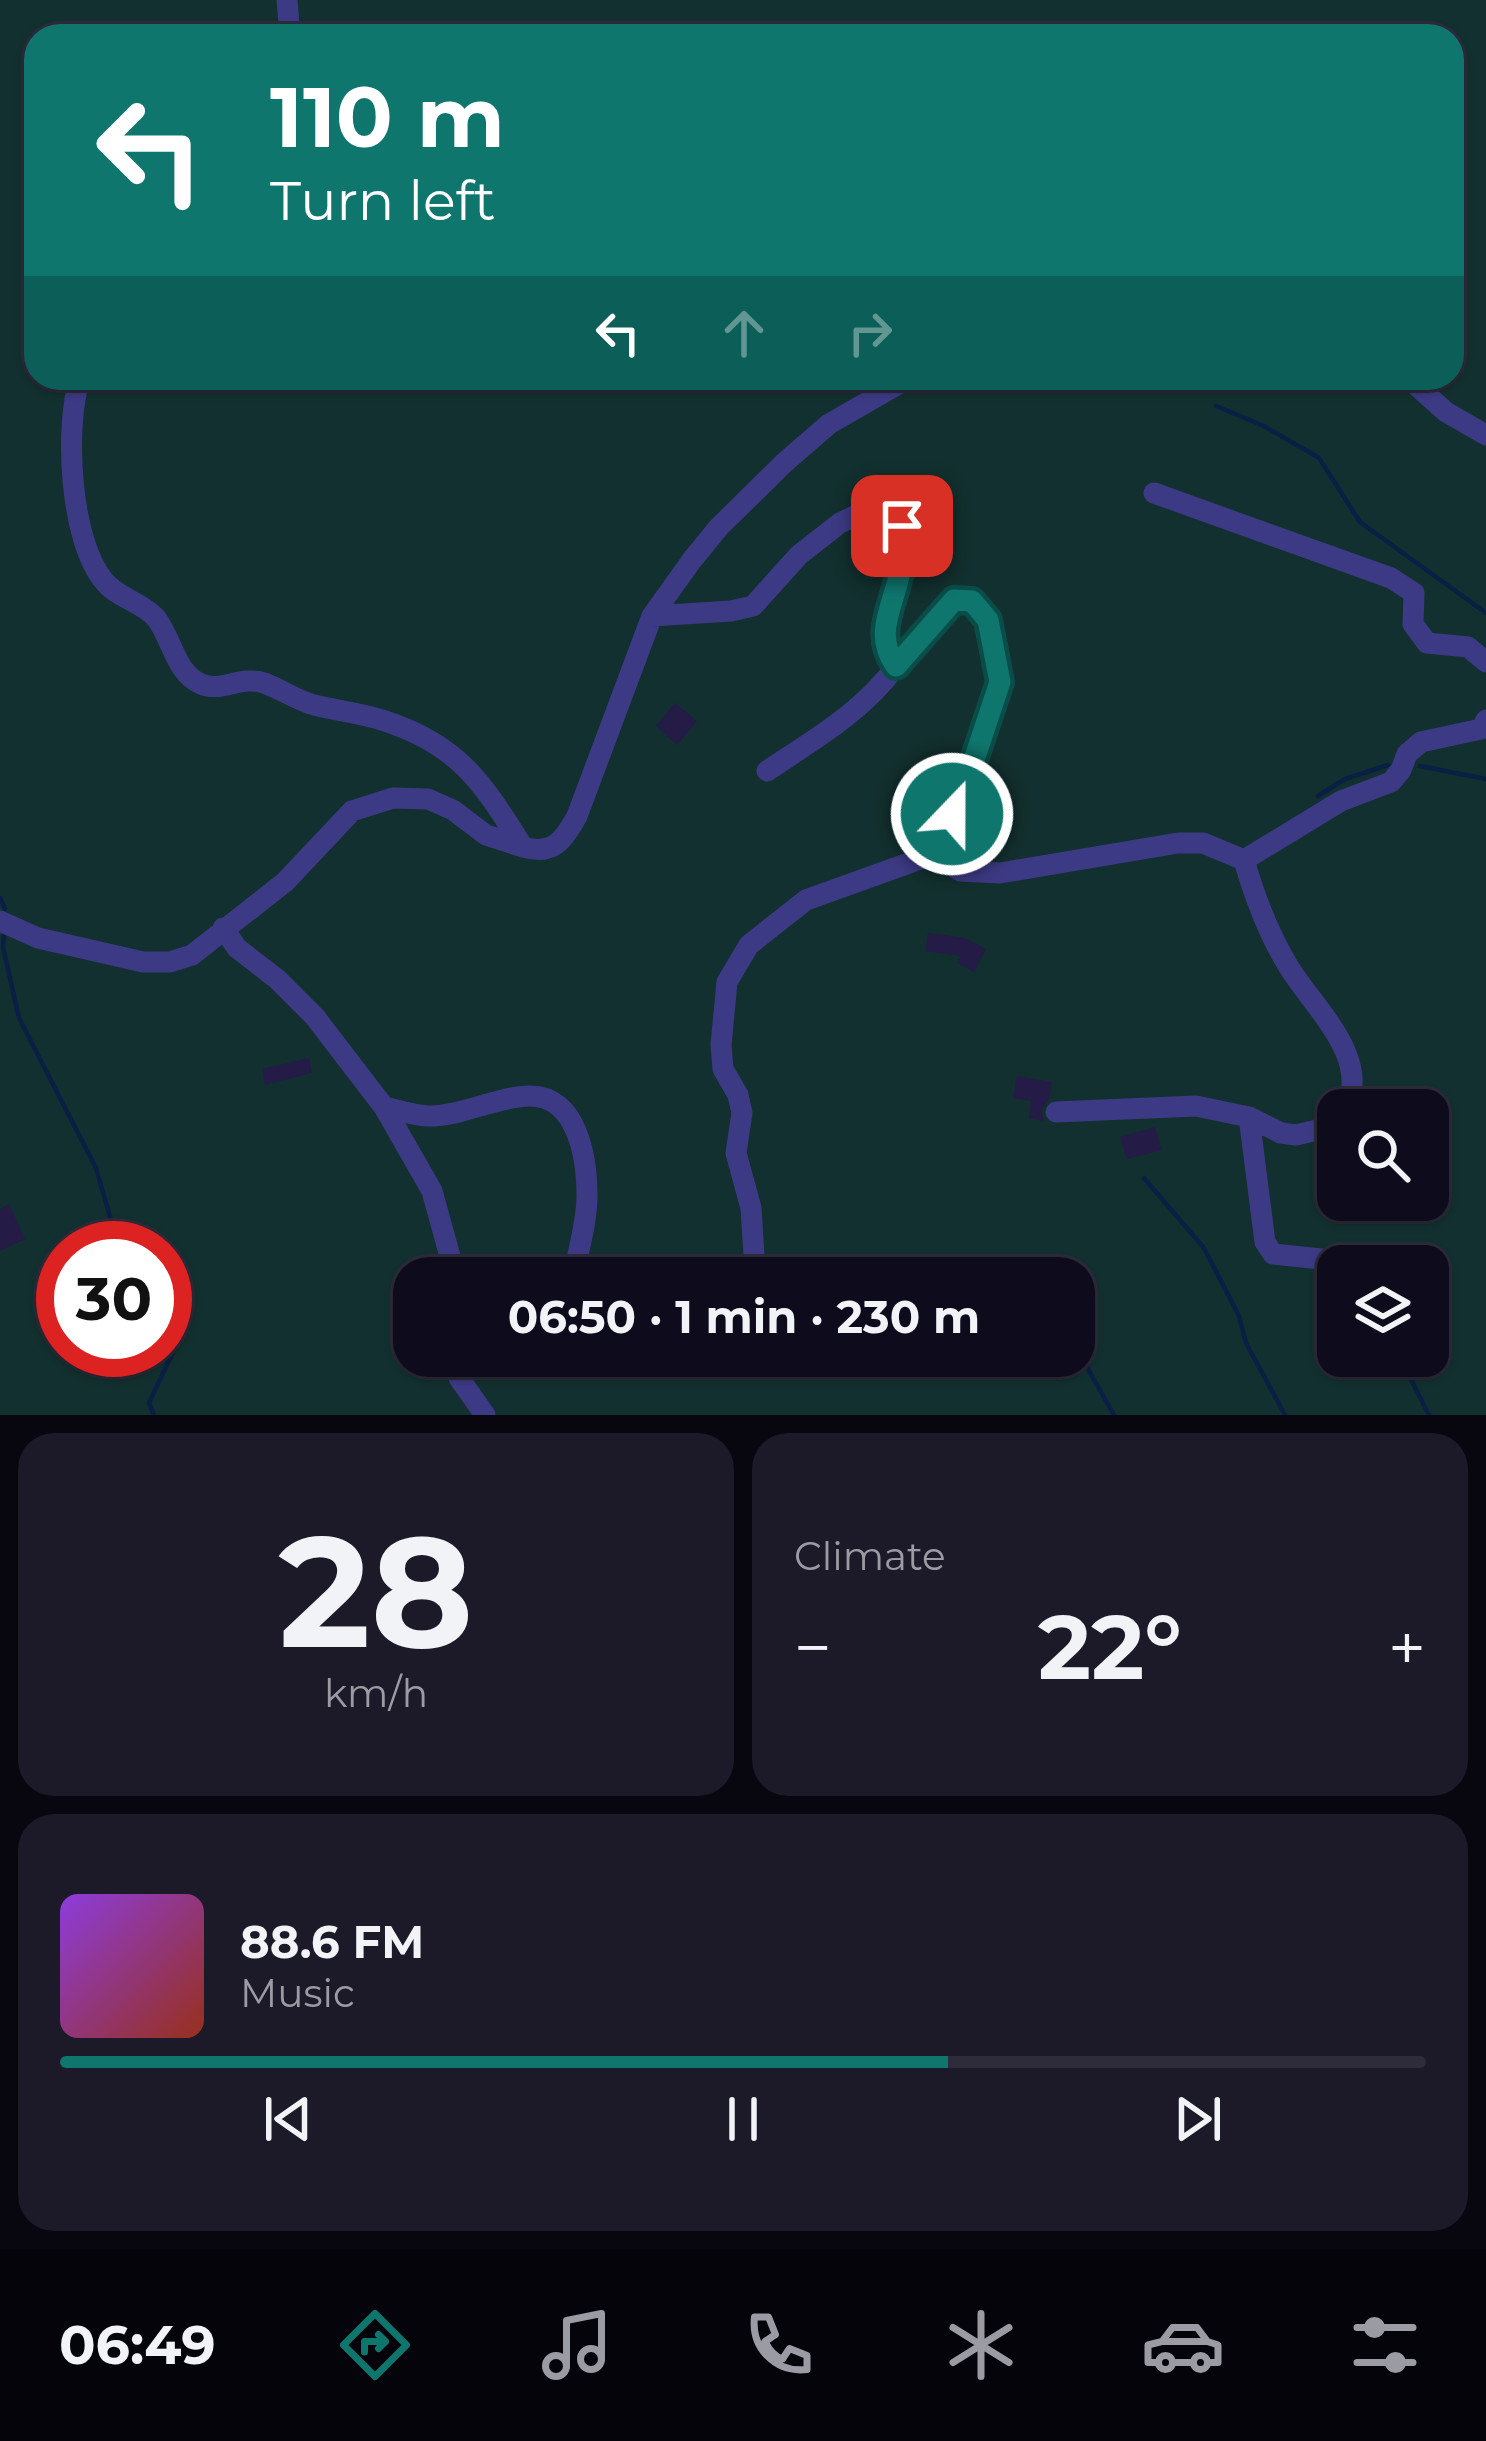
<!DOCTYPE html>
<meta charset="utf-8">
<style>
:root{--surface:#0e0b1c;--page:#1c1929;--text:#f1f3f6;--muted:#9b9ba3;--line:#2e2b3b;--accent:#0f766e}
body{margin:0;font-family:Montserrat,sans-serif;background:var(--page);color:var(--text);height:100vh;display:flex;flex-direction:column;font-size:45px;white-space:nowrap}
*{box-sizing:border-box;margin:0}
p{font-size:39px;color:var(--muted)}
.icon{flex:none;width:66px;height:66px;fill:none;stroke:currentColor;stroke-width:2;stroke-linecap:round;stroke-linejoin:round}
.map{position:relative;height:1415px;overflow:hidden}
.details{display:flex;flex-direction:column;gap:18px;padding:18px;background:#08060f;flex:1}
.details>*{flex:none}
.guide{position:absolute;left:24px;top:24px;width:1440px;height:366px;border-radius:36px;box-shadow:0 3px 9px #0004,0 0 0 3px var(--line);background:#0f766e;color:#fff;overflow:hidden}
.buttons{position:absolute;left:1317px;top:1089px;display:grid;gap:24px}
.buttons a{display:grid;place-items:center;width:132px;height:132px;border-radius:24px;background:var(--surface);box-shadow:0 3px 9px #0004,0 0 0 3px var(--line);font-size:60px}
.speed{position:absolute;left:36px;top:1221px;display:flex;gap:24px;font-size:60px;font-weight:700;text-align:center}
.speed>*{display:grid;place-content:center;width:156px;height:156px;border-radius:50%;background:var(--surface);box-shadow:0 3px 9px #0004,0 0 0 3px var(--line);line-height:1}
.speed .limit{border:18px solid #d22;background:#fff;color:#111}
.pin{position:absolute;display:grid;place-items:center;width:102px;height:102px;color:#fff;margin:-51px;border-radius:24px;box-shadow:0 6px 18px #0006}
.me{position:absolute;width:132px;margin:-66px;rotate:22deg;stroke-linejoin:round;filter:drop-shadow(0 0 9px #0008)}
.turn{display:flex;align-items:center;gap:42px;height:252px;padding:0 48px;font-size:54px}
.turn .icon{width:156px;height:156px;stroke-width:2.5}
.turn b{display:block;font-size:84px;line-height:102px}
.lanes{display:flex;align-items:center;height:114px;padding:0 48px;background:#0003;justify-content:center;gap:60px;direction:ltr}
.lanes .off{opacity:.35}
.big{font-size:90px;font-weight:700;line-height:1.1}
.details .tile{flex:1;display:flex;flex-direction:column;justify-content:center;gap:18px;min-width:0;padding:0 42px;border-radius:36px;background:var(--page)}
.details .dial{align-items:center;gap:0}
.dial b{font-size:156px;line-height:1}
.song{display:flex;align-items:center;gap:36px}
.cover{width:144px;height:144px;border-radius:18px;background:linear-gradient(135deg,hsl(270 70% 55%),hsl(10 70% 35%))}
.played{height:12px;border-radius:6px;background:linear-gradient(90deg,var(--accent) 65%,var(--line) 65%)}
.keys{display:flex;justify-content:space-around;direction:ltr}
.heat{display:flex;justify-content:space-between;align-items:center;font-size:66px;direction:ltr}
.details .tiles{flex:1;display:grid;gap:18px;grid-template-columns:1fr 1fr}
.tile:last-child{grid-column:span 2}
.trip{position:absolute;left:393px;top:1257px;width:702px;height:120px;border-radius:36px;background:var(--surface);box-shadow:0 3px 9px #0004,0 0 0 3px var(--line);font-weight:700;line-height:120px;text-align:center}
.menu{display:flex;height:192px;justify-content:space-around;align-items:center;background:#06040b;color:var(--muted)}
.menu .icon{width:84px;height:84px}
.menu .active{color:var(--accent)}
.menu b{font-size:54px;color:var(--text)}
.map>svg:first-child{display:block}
.green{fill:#12302f;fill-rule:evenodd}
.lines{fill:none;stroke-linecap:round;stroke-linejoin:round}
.stream{stroke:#0a1f44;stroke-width:4.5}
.building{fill:#241b47}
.minor{stroke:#3d3a85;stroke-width:21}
.route-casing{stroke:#0a4d48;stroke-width:30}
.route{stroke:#0f766e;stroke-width:21}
</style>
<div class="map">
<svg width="1486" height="1415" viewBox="0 0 1486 1415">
<rect width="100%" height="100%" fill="#130f26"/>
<path class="green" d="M0,0h1486v1415h-1486zM36,36h1416v342h-1416zM1338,1110h90v90h-90zM63,1248h102v102h-102zM1338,1266h90v90h-90zM414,1278h660v78h-660z"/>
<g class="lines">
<path class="stream" d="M1216,406l48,20 55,32 41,64 126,91
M1420,766l66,13
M1318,796l27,-17 43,-14
M0,898l5,11
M4,935l-1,12 16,71 77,150 17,59 23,21
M1144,1178l60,70 35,68 7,27 39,72
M1074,1349l5,4 35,62
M1399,1356l30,59
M154,1415l-5,-12 31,-66 -15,-46"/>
</g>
<path class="building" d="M675,703l22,18 -20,24 -21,-19z
M928,933l37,5 21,11 -12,23 -17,-9 4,-7 -36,-5z
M309,1058l3,15 -47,12 -3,-16z
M1017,1076l35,6 -3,17 -8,12 3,10 -15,-3 2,-17 -18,-3z
M1155,1127l7,23 -35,9 -7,-22z
M9,1204l16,35 -25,12v-42z"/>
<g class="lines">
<path class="minor" d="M287,0l3,36
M80,378c-16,49 -10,163 24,203 13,17 38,21 52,37 16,20 19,55 45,66 21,9 40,-9 63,-1 17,6 32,17 50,22 24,6 48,8 71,16 76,25 98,63 138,126 30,9 41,-7 54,-31l75,-200 40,-56 27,-33 65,-64 45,-39 80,-46
M1408,378l38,34 40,23
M1154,493l237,85 23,15 -1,31 14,19 41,4 18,15
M652,616l79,-5 22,-5 46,-51 41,-32 37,-18 17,5 8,16 -1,43 -14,43 -1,40 10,14 58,-66 18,1 16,19 12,61 -31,94 -35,79 -128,46 -57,45 -22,37 -6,63 2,24 15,26 4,18 -6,40 15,55 4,63 3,7
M767,771c46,-31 96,-59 129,-105
M934,854l26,17 40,2 178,-30h25l41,17
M1244,860l97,-59 50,-19 10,-12 6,-16 14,-12 60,-13 5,-9
M1244,860c10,35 24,72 43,104 25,43 86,93 58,146
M0,921l38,17 105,24h27l22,-7 93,-73 67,-71 41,-13 35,1 25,11 33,25 37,12
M223,928l14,20 40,31 38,38 69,90 48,84 24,87
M384,1107c14,3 31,9 45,9 34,0 66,-19 100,-20 48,-1 58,61 58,100 0,26 -9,56 -14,82
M1056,1112l140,-6 53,11 32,16 15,2 21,-5 21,-15
M1249,1117l16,125 8,12 58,6 7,9
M460,1356l-1,22 26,37
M685,1356c36,6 85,25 116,0"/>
</g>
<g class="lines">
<g class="route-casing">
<path id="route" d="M902,526c-1,13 0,26 -1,39 -4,36 -30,67 -5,101l58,-66 18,1 16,19 12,62 -31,93 -17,39"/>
</g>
<use href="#route" class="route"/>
</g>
</svg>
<div class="buttons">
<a><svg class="icon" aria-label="search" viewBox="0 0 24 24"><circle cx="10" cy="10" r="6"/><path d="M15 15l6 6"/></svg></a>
<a><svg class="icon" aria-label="layers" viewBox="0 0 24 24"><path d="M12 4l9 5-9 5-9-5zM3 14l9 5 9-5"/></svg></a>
</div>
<div class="speed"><div class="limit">30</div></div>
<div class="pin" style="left:902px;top:526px;background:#d93025"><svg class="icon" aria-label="arrive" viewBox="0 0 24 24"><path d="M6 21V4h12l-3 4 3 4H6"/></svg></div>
<svg class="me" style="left:952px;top:814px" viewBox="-20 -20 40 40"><circle r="17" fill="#0f766e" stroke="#fff" stroke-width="3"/><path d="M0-11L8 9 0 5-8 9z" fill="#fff"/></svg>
<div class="trip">06:50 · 1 min · 230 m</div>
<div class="guide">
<div class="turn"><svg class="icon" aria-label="left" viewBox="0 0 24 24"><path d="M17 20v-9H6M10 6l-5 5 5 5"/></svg><div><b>110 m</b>Turn left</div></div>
<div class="lanes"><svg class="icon" aria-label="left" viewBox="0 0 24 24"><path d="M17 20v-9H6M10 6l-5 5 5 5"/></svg><svg class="icon off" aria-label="ahead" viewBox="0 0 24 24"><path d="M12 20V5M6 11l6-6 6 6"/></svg><svg class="icon off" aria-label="right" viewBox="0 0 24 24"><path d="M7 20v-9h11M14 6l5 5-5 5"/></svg></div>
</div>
</div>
<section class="details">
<div class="tiles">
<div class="tile dial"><b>28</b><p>km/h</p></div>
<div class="tile"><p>Climate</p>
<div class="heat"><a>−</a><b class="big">22°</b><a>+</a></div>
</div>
<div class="tile">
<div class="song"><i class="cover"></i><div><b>88.6 FM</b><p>Music</p></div></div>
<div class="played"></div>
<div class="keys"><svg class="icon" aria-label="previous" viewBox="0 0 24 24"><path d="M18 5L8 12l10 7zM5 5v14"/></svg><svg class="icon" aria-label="pause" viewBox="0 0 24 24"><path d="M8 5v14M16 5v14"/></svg><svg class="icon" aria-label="next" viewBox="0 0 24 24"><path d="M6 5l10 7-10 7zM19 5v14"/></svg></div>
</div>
</div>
</section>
<nav class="menu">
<b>06:49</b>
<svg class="icon active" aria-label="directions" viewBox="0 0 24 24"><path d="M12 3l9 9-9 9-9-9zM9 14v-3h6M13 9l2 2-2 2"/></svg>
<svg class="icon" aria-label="music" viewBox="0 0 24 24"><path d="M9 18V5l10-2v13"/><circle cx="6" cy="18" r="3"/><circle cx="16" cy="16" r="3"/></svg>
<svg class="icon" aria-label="phone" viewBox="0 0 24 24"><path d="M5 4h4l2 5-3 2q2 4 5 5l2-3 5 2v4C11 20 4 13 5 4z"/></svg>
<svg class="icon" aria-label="climate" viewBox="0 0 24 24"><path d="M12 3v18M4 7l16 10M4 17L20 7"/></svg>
<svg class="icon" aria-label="car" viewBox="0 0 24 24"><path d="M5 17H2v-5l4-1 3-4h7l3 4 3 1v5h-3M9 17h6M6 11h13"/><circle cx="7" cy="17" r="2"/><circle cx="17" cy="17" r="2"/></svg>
<svg class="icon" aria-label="filters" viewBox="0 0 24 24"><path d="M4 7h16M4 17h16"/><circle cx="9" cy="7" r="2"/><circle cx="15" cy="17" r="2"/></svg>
</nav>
